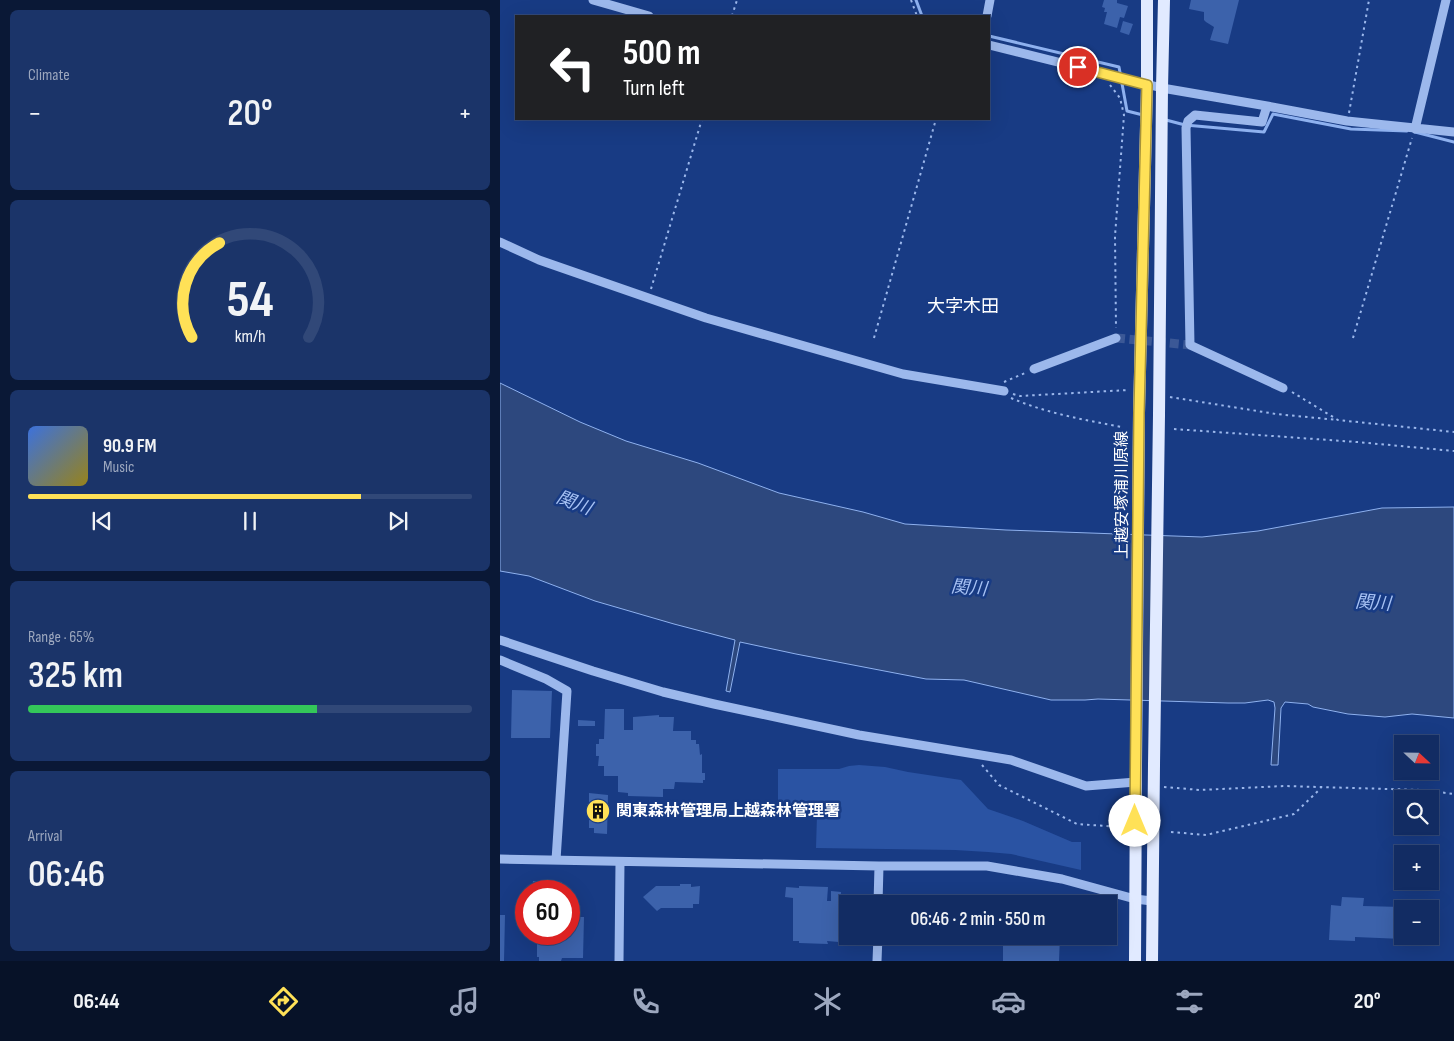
<!DOCTYPE html>
<meta charset="utf-8">
<style>
:root{--surface:#122c63;--page:#1b3469;--text:#f1f3f6;--muted:#9ca7be;--line:#314878;--accent:#ffe157}
body{margin:0;font-family:"Sofia Sans Condensed","Noto Sans JP",sans-serif;background:var(--page);color:var(--text);height:100vh;display:flex;flex-direction:column;font-size:19px;white-space:nowrap}
*{box-sizing:border-box;margin:0}
p{font-size:16px;color:var(--muted)}
.icon{flex:none;width:28px;height:28px;fill:none;stroke:currentColor;stroke-width:2;stroke-linecap:round;stroke-linejoin:round}
.map{position:relative;flex:1;overflow:hidden}
.panel{display:flex;flex-direction:column;gap:10px;padding:10px;background:#0a1836;width:500px}
.panel>*{flex:none}
.hud{position:absolute;left:15px;top:15px;width:475px;height:105px;border-radius:0px;box-shadow:0 5px 20px #0002,0 0 0 1px var(--line);background:#202124;color:#fff;overflow:hidden}
.needle{width:32px;rotate:112deg}
.fabs{position:absolute;left:894px;top:735px;display:grid;gap:10px}
.fabs a{display:grid;place-items:center;width:45px;height:45px;border-radius:0px;background:var(--surface);box-shadow:0 5px 20px #0002,0 0 0 1px var(--line);font-size:25px}
.speed{position:absolute;left:15px;top:880px;display:flex;gap:10px;font-size:25px;font-weight:700;text-align:center}
.speed>*{display:grid;place-content:center;width:65px;height:65px;border-radius:50%;background:var(--surface);box-shadow:0 5px 20px #0002,0 0 0 1px var(--line);line-height:1}
.speed .limit{border:8px solid #d22;background:#fff;color:#111}
.pin{position:absolute;display:grid;place-items:center;width:42px;height:42px;color:#fff;margin:-21px;border:2px solid #fff;border-radius:50%;box-shadow:0 1px 5px #0007}
.me{position:absolute;width:55px;margin:-28px;rotate:0deg;stroke-linejoin:round;filter:drop-shadow(0 0 4px #0008)}
.turn{display:flex;align-items:center;gap:18px;height:105px;padding:0 25px;font-size:22px}
.turn .icon{width:65px;height:65px;stroke-width:2.5}
.turn b{display:block;font-size:35px;line-height:42px}
.big{font-size:38px;font-weight:600;line-height:1.1}
.panel .widget{flex:1;display:flex;flex-direction:column;justify-content:center;gap:8px;min-width:0;padding:0 18px;border-radius:8px;background:var(--page)}
.panel .dial{align-items:center;gap:0}
.dial svg{height:130px;overflow:visible;fill:none;stroke:var(--line);stroke-width:7;stroke-linecap:round;text-anchor:middle}
.dial text{fill:var(--text);stroke:none}
.song{display:flex;align-items:center;gap:15px}
.cover{width:60px;height:60px;border-radius:8px;background:linear-gradient(135deg,hsl(220 70% 55%),hsl(50 70% 35%))}
.played{height:5px;border-radius:2px;background:linear-gradient(90deg,var(--accent) 75%,var(--line) 75%)}
.keys{display:flex;justify-content:space-around;direction:ltr}
.heat{display:flex;justify-content:space-between;align-items:center;font-size:28px;direction:ltr}
.charge{height:8px;border-radius:4px;background:linear-gradient(90deg,#34c759 65%,var(--line) 0)}
.trip{position:absolute;left:339px;top:895px;width:278px;height:50px;border-radius:0px;background:var(--surface);box-shadow:0 5px 20px #0002,0 0 0 1px var(--line);font-weight:600;line-height:50px;text-align:center}
.tabs{display:flex;height:80px;justify-content:space-around;align-items:center;background:#071228;color:var(--muted)}
.tabs .icon{width:35px;height:35px}
.tabs .active{color:var(--accent)}
.tabs b{font-size:22px;color:var(--text)}
main{display:flex;flex:1;min-height:0}
.map>svg:first-child{display:block}
.green{fill:#2a53a3}
.water{fill:#2d487e;stroke:#8eb1ef}
.lines{fill:none;stroke-linecap:round;stroke-linejoin:round}
.stream{stroke:#8eb1ef;stroke-width:3}
.building{fill:#3c62ab}
.minor-tunnel{stroke:#3b5896;stroke-width:9;stroke-dasharray:9 4.5;stroke-linecap:butt}
.path{stroke:#9cb8ec;stroke-width:2;stroke-dasharray:2.5 4;stroke-linecap:butt}
.minor{stroke:#9cb8ec;stroke-width:9}
.major{stroke:#e1eaff;stroke-width:12}
.major-bridge{stroke:#e1eaff;stroke-width:12}
.route-casing{stroke:#a69239;stroke-width:12}
.route{stroke:#ffe157;stroke-width:9}
.labels{text-anchor:middle;dominant-baseline:central;stroke-width:5;stroke-linejoin:round;paint-order:stroke}
.street-label{font-size:16px;fill:#fff;stroke:#183b84}
.poi-label{font-size:16px;font-weight:bold;fill:#fff;stroke:#183b84;text-anchor:start}
.neighbourhood-label{font-size:18px;fill:#fff;stroke:#183b84}
.water-label{font-size:18px;font-style:italic;fill:#a7c2f4;stroke:#183b84}
</style>
<main>
<section class="panel">
<div class="widget"><p>Climate</p>
<div class="heat"><a>−</a><b class="big">20°</b><a>+</a></div>
</div>
<div class="widget dial"><svg viewBox="0 0 100 80">
<path d="M14 69A42 42 0 1 1 86 69"/>
<path d="M14 69A42 42 0 0 1 31 11" stroke="#ffe157"/>
<text x="50" y="56" font-size="32" font-weight="700">54</text>
<text x="50" y="72" font-size="11">km/h</text>
</svg></div>
<div class="widget">
<div class="song"><i class="cover"></i><div><b>90.9 FM</b><p>Music</p></div></div>
<div class="played"></div>
<div class="keys"><svg class="icon" aria-label="previous" viewBox="0 0 24 24"><path d="M18 5L8 12l10 7zM5 5v14"/></svg><svg class="icon" aria-label="pause" viewBox="0 0 24 24"><path d="M8 5v14M16 5v14"/></svg><svg class="icon" aria-label="next" viewBox="0 0 24 24"><path d="M6 5l10 7-10 7zM19 5v14"/></svg></div>
</div>
<div class="widget"><p>Range · 65%</p><b class="big">325 km</b><div class="charge"></div></div>
<div class="widget"><p>Arrival</p><b class="big">06:46</b></div>
</section>
<div class="map">
<svg width="954" height="961" viewBox="0 0 954 961">
<rect width="100%" height="100%" fill="#183b84"/>
<path class="green" d="M359,765l26,2 23,5 53,8 27,29 35,12 49,21h9v28l-70,-16 -23,-2 -33,-2 -139,-2 1,-33 -39,1v-47h61l10,-3z"/>
<path class="water" d="M0,383l80,39 46,19 72,22 81,30 84,19 42,12 101,6 196,7 56,-6 124,-23 72,-1v211l-42,-4 -27,3 -37,-3 -35,-7 -5,-3 -23,-2 -4,6 -3,57h-7l4,-57 -1,-6 -6,-2 -23,3h-17l-130,-4 -13,1h-34l-87,-20 -38,-1 -130,-25 -56,-12 -10,50 -4,-1 9,-51 -61,-16 -79,-23 -66,-25 -29,-5z"/>
<g class="lines">
<path class="stream" d="M416,0l6,16
M489,36l130,31 8,44 16,4
M666,120l19,5 79,7 9,-18 78,15 56,2
M915,132l39,10"/>
</g>
<path class="building" d="M604,0h13v3l11,3 -4,12 -4,-1 -3,11 -13,-4 3,-12h-3l1,-4 -3,-1z
M691,0h48l-11,44 -18,-4 4,-13 -8,-5 -2,-2v-8l-15,-3z
M623,21l10,3 -4,11 -9,-3z
M12,690l40,1 -2,47h-39z
M105,709h19v21h9v-13l26,-2v2h15l-1,14h18v9h5v4h3l1,11 2,-1v19h3v7h-2v3l-28,-1 -1,7h-11v8l-35,-1v-3l-10,-1v-16h-14v-10h-6l1,-10h-3v-12h3v-5h5z
M78,720l17,1v5h-17z
M89,793l19,2 -1,39 -13,-1v-5h-5z
M33,881l29,1v9h-30z
M180,884h11v3l9,-1 -1,18h-6v4h-32l-4,3 -14,-14 13,-11h24z
M299,886l29,1 -1,14h4v-10l10,1 -2,50 -12,-1 1,3 -29,-1v-2h-6v-43l-8,-1 1,-10 13,1z
M842,897l22,1 -1,8 39,1 1,32 -48,-2v4l-26,-1 2,-35 10,1z
M0,915h5l-1,46h-4z
M69,917h15l-1,41h-21l-1,3h-22v-4h-2v-19l-5,-1v-3h37z
M503,936h57l-1,25h-56z"/>
<g class="lines">
<path class="minor-tunnel" d="M616,338l74,7"/>
<path class="path" d="M411,0l6,16
M232,16l5,-16
M610,85l10,13 4,17 -9,121 1,92
M849,113l20,-113
M151,289l51,-170
M374,338l62,-219
M853,338l59,-200
M504,382l21,-9
M792,392l46,28 116,12
M513,394l7,2 108,-6
M670,397l106,17 62,6
M511,398c35,15 73,22 111,29
M674,429l183,13 97,9
M482,765l17,20 78,39 43,3
M664,787l36,3 84,-4 139,4 31,4
M671,832l35,3 88,-21 27,-26"/>
<path class="minor" d="M93,0l56,16
M487,16l3,-16
M489,45l173,43 105,18 80,15 107,11
M767,106l-5,16 -67,-7 -7,6 -2,7 4,217 93,43
M915,129l31,-129
M0,242l39,18 167,58 197,56 101,17
M534,369l82,-31
M0,640l93,31 70,21 51,12 145,31 152,25 75,26 50,-4
M0,660l46,19 21,12 -11,169
M0,859l379,7h108l75,13 73,20 17,2
M378,904l1,-38
M119,961l1,-99
M377,961l1,-25"/>
<path class="major" d="M639,413l8,-328v-85
M659,415l3,-327 2,-88
M635,961l1,-195
M652,961l2,-196"/>
<path class="major-bridge" d="M654,765l5,-350
M636,766l3,-353"/>
</g>
<g class="lines">
<g class="route-casing">
<path id="route" d="M578,67l69,18 -8,328 -4,408"/>
</g>
<use href="#route" class="route"/>
</g>
<defs>
<g id="building-disc" transform="scale(1.25)"><circle r="9.5" fill="#ffe157" stroke="#183b84"/><path d="M-4-6H4V6H1V3H-1V6H-4ZM-2.5-4.3h1.7v1.8h-1.7ZM.8-4.3h1.7v1.8H.8ZM-2.5-1h1.7V.8h-1.7ZM.8-1h1.7V.8H.8Z" fill="#111"/></g>
</defs>
<g fill-rule="evenodd">
<use href="#building-disc" x="98" y="811"/>
</g>
<g class="labels">
<g class="street-label">
<text transform="translate(622 495) rotate(-90)">上越安塚浦川原線</text>
</g>
<g class="poi-label">
<text x="116" y="811">関東森林管理局上越森林管理署</text>
</g>
<g class="neighbourhood-label">
<text x="463" y="306">大字木田</text>
</g>
<g class="water-label">
<text transform="translate(74 503) rotate(21)">関川</text>
<text transform="translate(469 588) rotate(5)">関川</text>
<text transform="translate(873 603) rotate(4)">関川</text>
</g>
</g>
</svg>
<div class="fabs">
<a><svg class="needle" viewBox="-14 -14 28 28"><path d="M0-13l5 13h-10z" fill="#e53935"/><path d="M0 13l5-13h-10z" fill="#9ca7be"/></svg></a>
<a><svg class="icon" aria-label="search" viewBox="0 0 24 24"><circle cx="10" cy="10" r="6"/><path d="M15 15l6 6"/></svg></a>
<a>+</a>
<a>−</a>
</div>
<div class="speed"><div class="limit">60</div></div>
<div class="pin" style="left:578px;top:67px;background:#d93025"><svg class="icon" aria-label="arrive" viewBox="0 0 24 24"><path d="M6 21V4h12l-3 4 3 4H6"/></svg></div>
<svg class="me" style="left:635px;top:821px" viewBox="-20 -20 40 40"><circle r="19" fill="#fff"/><path d="M0-13L10 11 0 6-10 11z" fill="#ffe157"/></svg>
<div class="trip">06:46 · 2 min · 550 m</div>
<div class="hud">
<div class="turn"><svg class="icon" aria-label="left" viewBox="0 0 24 24"><path d="M17 20v-9H6M10 6l-5 5 5 5"/></svg><div><b>500 m</b>Turn left</div></div>
</div>
</div>
</main>
<nav class="tabs">
<b>06:44</b>
<svg class="icon active" aria-label="directions" viewBox="0 0 24 24"><path d="M12 3l9 9-9 9-9-9zM9 14v-3h6M13 9l2 2-2 2"/></svg>
<svg class="icon" aria-label="music" viewBox="0 0 24 24"><path d="M9 18V5l10-2v13"/><circle cx="6" cy="18" r="3"/><circle cx="16" cy="16" r="3"/></svg>
<svg class="icon" aria-label="phone" viewBox="0 0 24 24"><path d="M5 4h4l2 5-3 2q2 4 5 5l2-3 5 2v4C11 20 4 13 5 4z"/></svg>
<svg class="icon" aria-label="climate" viewBox="0 0 24 24"><path d="M12 3v18M4 7l16 10M4 17L20 7"/></svg>
<svg class="icon" aria-label="car" viewBox="0 0 24 24"><path d="M5 17H2v-5l4-1 3-4h7l3 4 3 1v5h-3M9 17h6M6 11h13"/><circle cx="7" cy="17" r="2"/><circle cx="17" cy="17" r="2"/></svg>
<svg class="icon" aria-label="filters" viewBox="0 0 24 24"><path d="M4 7h16M4 17h16"/><circle cx="9" cy="7" r="2"/><circle cx="15" cy="17" r="2"/></svg>
<b>20°</b>
</nav>
